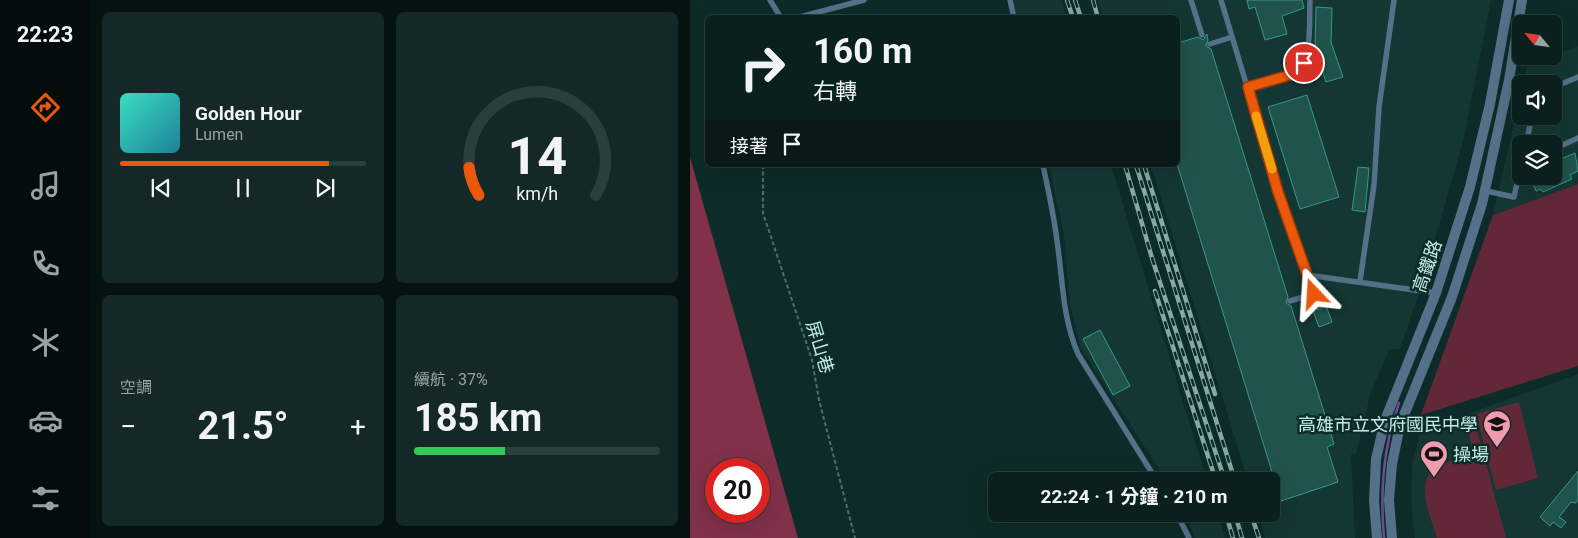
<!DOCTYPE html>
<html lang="zh-TW">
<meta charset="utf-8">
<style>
:root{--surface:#0a201e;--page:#132827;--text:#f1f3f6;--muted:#99a3a4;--line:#2a3e3c;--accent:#ea580c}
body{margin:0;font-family:Roboto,"Noto Sans TC",sans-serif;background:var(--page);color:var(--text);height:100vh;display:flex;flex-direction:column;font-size:19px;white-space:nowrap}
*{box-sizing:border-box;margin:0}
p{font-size:16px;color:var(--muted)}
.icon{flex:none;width:28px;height:28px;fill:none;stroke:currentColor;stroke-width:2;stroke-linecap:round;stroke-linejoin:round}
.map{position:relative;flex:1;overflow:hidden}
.drawer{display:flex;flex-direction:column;gap:12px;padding:12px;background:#061210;width:600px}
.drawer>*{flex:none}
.guide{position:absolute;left:15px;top:15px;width:475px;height:152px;border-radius:8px;box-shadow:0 5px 20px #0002,0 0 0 1px var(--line);background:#0a201e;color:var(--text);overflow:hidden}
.needle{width:32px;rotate:299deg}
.buttons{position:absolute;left:822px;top:15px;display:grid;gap:10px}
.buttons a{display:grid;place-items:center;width:50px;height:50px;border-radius:8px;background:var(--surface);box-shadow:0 5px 20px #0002,0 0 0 1px var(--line);font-size:25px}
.speed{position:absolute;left:15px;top:458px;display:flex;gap:10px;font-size:25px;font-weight:700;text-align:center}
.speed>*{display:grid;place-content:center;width:65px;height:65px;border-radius:50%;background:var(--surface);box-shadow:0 5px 20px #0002,0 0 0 1px var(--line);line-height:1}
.speed .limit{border:8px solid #d22;background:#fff;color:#111}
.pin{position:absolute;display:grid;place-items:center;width:42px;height:42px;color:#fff;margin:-21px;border:2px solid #fff;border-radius:50%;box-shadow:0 1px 5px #0007}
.me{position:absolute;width:55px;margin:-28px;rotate:340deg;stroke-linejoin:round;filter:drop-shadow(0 0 4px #0008)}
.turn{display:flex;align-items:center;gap:18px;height:105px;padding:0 25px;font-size:22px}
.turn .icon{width:65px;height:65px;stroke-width:2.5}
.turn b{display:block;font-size:35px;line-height:42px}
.then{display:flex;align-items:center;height:48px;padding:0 25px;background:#0003;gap:10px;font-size:19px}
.big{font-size:38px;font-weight:700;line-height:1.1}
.drawer .card{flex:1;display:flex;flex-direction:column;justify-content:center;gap:8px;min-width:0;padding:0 18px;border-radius:8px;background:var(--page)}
.drawer .dial{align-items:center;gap:0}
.dial svg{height:130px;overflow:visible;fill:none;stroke:var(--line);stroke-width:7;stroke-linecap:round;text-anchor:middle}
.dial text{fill:var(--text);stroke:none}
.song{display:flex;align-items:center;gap:15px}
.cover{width:60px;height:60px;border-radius:8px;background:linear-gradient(135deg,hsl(170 70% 55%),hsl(190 70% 35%))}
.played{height:5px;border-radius:2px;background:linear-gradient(90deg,var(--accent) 85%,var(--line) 85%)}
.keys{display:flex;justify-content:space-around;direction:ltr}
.heat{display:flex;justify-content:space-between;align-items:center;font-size:28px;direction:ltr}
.charge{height:8px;border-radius:4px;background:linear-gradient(90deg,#34c759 37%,var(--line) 0)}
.drawer .tiles{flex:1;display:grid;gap:12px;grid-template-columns:repeat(2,1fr)}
.trip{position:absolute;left:298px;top:472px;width:292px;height:50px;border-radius:8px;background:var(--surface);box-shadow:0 5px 20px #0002,0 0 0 1px var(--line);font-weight:700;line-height:50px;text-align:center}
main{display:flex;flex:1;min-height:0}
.tab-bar{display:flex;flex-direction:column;width:90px;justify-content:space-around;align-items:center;background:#040d0c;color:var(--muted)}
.tab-bar .icon{width:35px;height:35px}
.tab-bar .selected{color:var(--accent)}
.tab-bar b{font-size:22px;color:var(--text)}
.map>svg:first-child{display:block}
.built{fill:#143733;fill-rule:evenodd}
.green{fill:#622838}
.forest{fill:#813148;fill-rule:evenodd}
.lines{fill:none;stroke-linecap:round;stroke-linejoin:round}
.stream{stroke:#6d4b90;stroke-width:2.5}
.building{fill:#21534d;stroke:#35978d}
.path{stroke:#4d706c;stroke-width:2;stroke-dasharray:4 2.5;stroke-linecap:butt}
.service{stroke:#557089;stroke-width:5.5}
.tertiary{stroke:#557089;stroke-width:10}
.rail-casing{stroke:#83aaa4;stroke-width:4.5}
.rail{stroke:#0d2b28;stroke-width:2.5;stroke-dasharray:8;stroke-linecap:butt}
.route-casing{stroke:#983908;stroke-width:12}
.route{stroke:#ea580c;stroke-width:9}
.slow{stroke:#f59e0b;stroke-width:9}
.labels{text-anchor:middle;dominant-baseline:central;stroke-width:5;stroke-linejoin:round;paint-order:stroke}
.street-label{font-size:18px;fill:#c0ece5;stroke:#0d2b28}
.poi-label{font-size:18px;fill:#c0ece5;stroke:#0d2b28;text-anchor:end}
</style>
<main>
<nav class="tab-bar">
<b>22:23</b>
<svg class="icon selected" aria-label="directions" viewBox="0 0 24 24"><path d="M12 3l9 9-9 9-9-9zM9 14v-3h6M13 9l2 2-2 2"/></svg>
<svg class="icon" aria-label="music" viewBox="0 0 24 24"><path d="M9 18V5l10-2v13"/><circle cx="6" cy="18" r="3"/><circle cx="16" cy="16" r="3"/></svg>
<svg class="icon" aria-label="phone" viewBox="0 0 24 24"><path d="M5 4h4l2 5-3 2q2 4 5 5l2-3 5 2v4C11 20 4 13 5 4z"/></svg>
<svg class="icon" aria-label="climate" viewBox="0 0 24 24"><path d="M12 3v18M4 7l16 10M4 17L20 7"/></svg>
<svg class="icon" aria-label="car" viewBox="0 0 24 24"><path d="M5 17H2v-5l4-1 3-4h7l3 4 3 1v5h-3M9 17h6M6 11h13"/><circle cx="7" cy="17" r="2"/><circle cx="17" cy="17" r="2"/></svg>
<svg class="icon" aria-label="filters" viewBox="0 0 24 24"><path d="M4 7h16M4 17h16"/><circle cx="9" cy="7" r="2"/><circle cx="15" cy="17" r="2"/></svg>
</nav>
<section class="drawer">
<div class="tiles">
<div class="card">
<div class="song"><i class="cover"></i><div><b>Golden Hour</b><p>Lumen</p></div></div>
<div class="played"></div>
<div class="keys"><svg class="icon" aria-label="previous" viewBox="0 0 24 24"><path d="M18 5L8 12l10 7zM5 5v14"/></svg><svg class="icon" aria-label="pause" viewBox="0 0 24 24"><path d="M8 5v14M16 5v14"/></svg><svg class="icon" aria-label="next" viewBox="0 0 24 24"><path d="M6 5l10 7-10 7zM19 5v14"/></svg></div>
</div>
<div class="card dial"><svg viewBox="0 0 100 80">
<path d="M14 69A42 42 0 1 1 86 69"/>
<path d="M14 69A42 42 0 0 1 8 52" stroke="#ea580c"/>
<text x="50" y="56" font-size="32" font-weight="700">14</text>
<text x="50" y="72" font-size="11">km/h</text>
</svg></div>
<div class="card"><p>空調</p>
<div class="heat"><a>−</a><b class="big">21.5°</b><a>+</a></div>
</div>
<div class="card"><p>續航 · 37%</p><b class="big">185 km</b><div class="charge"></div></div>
</div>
</section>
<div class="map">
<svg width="888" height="538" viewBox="0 0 888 538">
<rect width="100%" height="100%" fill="#0d2b28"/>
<path class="built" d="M323,0h48l5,17h-49z
M407,0h394l-28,142 -43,148 -20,59 -11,1 -18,42 -15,62h-5l4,84h-90l-7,-24h13v-33h-23l-97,-316h27v-147l-75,-1z
M888,46v138l-85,31 28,-122v23h33v-32h-31l4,-17zM831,144h33v32h-33z
M359,165h62l96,316h-40l-86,-132 -11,-44 -6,-70z
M888,374v164h-163l-4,-36 1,-36 8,-35z
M495,514h32l8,24h-30z"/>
<path class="green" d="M888,184v182l-157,49 72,-200z
M829,402l19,76 -42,12 -20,-76z
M784,419l32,119h-69c-4,-14 -12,-31 -12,-46 -1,-29 29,-36 51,-29l-10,-42z"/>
<path class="forest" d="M0,157l108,381h-108zM26,469h43v42h-43z"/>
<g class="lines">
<path class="stream" d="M694,538c-4,-47 -1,-90 15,-135"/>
</g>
<path class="building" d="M557,0h55l2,8 -22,8 5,18 -22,6 -10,-33 -6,2z
M626,7l16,1 -1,34 12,35 -17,5 -11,-34z
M517,34l1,6 -2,6 5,3 77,248 -2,6 5,3 43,138 -7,3 11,35 -57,19 -103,-334v-124l20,-6 5,3z
M617,95l32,102 -39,12 -32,-102z
M885,153l3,18 -8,4 2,4 -29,13 -3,-3 -4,2 -6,-15h24v-14z
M668,167l11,1 -4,44 -13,-2z
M635,303l7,19 -13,5 -7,-19 8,2z
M410,330l30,56 -17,9 -30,-56z
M888,471v29l-2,3 -5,-1 -12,15 7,5 -5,6 -8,-6 -3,4 -10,-9z"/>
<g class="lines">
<path class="path" d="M73,165v48l49,147 7,40 36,138"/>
<path class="service" d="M80,0l11,18
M320,0l4,18
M501,0l11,35
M531,0l58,193 39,113
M106,18l68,-18
M520,44l22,-7
M558,87c15,-4 35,-7 48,-16 17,-11 13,-53 14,-71
M864,87l24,-10
M836,144l6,-28
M864,149l24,-11
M353,165c5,25 11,50 14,76 6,40 5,75 21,113l79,127
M796,191l28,6 7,-32
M617,275l129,18
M670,281l14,-96 5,-78 15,-107
M600,301l23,-7
M487,514l12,24"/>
<path class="tertiary" d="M687,538l-3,-37 2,-42 9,-39 51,-127 34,-106 20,-83 19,-104
M702,538l-3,-38 3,-36 8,-39 52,-128 30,-93 27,-124 13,-80"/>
<g class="rail-casing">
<path id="rail" d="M377,0l6,18
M385,0l6,18
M403,0l5,18
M435,165l27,93 73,223
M446,165l99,316
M454,165l71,229
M465,291l61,190
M536,514l7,24
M545,514l7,24
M561,514l8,24"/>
</g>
<use href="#rail" class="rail"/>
</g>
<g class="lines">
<g class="route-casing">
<path id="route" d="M614,63l-14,12 -42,12 30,105 36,102"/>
</g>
<use href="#route" class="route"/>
<path class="slow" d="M566,116l16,53"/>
</g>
<defs>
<g id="school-pin" transform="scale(1.4375)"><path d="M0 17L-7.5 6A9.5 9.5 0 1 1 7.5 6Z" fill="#f29aae" stroke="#0d2b28"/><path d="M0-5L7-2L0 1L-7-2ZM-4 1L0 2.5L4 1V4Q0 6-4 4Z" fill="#111"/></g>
<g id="stadium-pin" transform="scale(1.4375)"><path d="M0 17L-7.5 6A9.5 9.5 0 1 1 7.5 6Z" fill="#f29aae" stroke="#0d2b28"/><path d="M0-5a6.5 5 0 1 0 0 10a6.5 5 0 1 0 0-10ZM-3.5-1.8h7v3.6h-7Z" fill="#111"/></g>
</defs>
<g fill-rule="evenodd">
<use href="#school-pin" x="807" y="424"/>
<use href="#stadium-pin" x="744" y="454"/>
</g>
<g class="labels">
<g class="street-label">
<text transform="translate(737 266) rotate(-71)">高鐵路</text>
<text transform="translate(130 347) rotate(73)">屏山巷</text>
</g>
<g class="poi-label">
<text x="788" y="424">高雄市立文府國民中學</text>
<text x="763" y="454" text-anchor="start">操場</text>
</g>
</g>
</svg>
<div class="buttons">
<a><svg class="needle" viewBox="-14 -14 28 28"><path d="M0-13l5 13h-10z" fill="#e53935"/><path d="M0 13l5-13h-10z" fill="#99a3a4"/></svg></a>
<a><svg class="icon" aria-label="sound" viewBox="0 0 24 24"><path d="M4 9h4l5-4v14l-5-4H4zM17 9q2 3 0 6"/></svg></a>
<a><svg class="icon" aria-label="layers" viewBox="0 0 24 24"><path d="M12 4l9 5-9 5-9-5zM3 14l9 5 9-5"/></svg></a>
</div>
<div class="speed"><div class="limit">20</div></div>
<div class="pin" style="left:614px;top:63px;background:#d93025"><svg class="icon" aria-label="arrive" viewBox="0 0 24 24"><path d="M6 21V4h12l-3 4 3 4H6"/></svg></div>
<svg class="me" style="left:624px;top:294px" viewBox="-20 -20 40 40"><path d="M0-17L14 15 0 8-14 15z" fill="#ea580c" stroke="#fff" stroke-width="4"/></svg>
<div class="trip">22:24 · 1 分鐘 · 210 m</div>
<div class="guide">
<div class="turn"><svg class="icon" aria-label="right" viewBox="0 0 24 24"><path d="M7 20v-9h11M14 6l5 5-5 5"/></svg><div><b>160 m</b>右轉</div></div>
<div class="then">接著<svg class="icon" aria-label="arrive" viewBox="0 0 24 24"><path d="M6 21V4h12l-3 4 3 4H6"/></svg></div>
</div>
</div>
</main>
